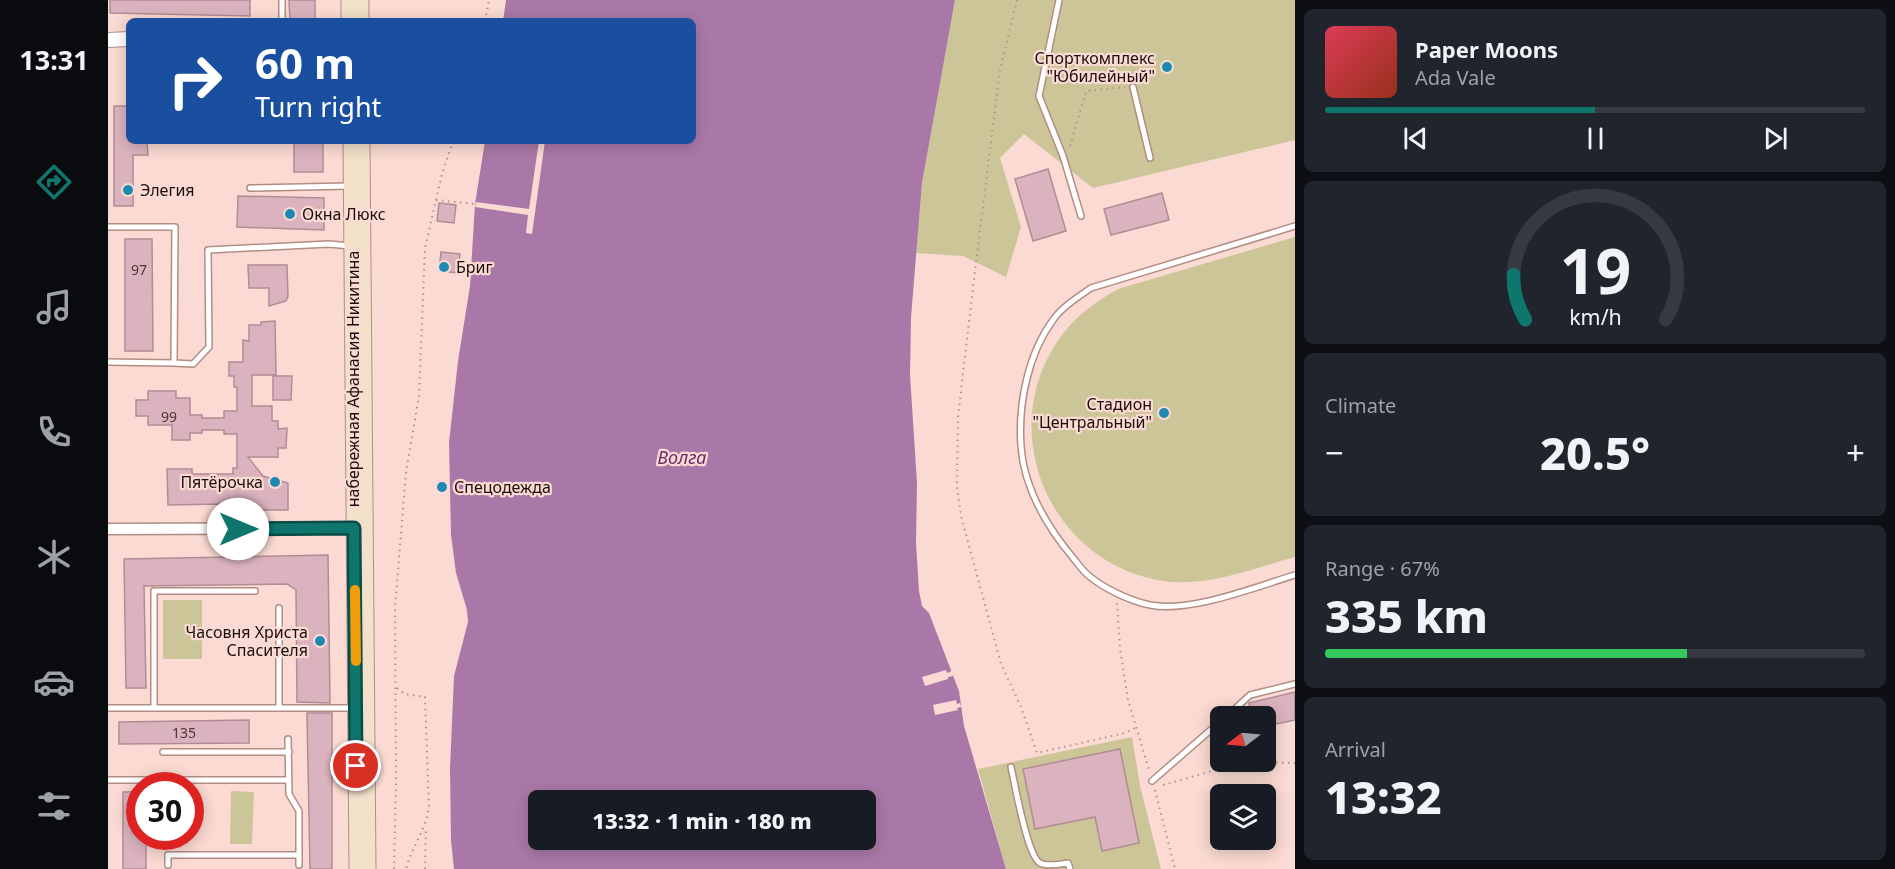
<!DOCTYPE html>
<meta charset="utf-8">
<style>
:root{--surface:#171b24;--page:#20242c;--text:#f1f3f6;--muted:#9ea1a6;--line:#363941;--accent:#0f766e}
body{margin:0;font-family:"Noto Sans",sans-serif;background:var(--page);color:var(--text);height:100vh;display:flex;flex-direction:column;font-size:22px;white-space:nowrap}
*{box-sizing:border-box;margin:0}
p{font-size:20px;color:var(--muted)}
.icon{flex:none;width:33px;height:33px;fill:none;stroke:currentColor;stroke-width:2;stroke-linecap:round;stroke-linejoin:round}
.map{position:relative;flex:1;overflow:hidden}
.sheet{display:flex;flex-direction:column;gap:9px;padding:9px;background:#0d0f14;width:600px}
.sheet>*{flex:none}
.guide{position:absolute;left:18px;top:18px;width:570px;height:126px;border-radius:9px;box-shadow:0 3px 15px #0003;background:#1a4fa0;color:#fff;overflow:hidden}
.needle{width:39px;rotate:254deg}
.controls{position:absolute;left:1102px;top:706px;display:grid;gap:12px}
.controls a{display:grid;place-items:center;width:66px;height:66px;border-radius:9px;background:var(--surface);box-shadow:0 3px 15px #0003;font-size:30px}
.speed{position:absolute;left:18px;top:772px;display:flex;gap:12px;font-size:30px;font-weight:700;text-align:center}
.speed>*{display:grid;place-content:center;width:78px;height:78px;border-radius:50%;background:var(--surface);box-shadow:0 3px 15px #0003;line-height:1}
.speed .limit{border:9px solid #d22;background:#fff;color:#111}
.pin{position:absolute;display:grid;place-items:center;width:51px;height:51px;color:#fff;margin:-26px;border:3px solid #fff;border-radius:50%;box-shadow:0 2px 6px #0007}
.me{position:absolute;width:66px;margin:-33px;rotate:90deg;stroke-linejoin:round;filter:drop-shadow(0 0 4px #0008)}
.turn{display:flex;align-items:center;gap:21px;height:126px;padding:0 30px;font-size:27px}
.turn .icon{width:78px;height:78px;stroke-width:2.5}
.turn b{display:block;font-size:42px;line-height:51px}
.big{font-size:45px;font-weight:800;line-height:1.1}
.sheet .card{flex:1;display:flex;flex-direction:column;justify-content:center;gap:9px;min-width:0;padding:0 21px;border-radius:9px;background:var(--page)}
.sheet .dial{align-items:center;gap:0}
.dial svg{height:156px;overflow:visible;fill:none;stroke:var(--line);stroke-width:7;stroke-linecap:round;text-anchor:middle}
.dial text{fill:var(--text);stroke:none}
.song{display:flex;align-items:center;gap:18px}
.cover{width:72px;height:72px;border-radius:9px;background:linear-gradient(135deg,hsl(350 70% 55%),hsl(10 70% 35%))}
.played{height:6px;border-radius:3px;background:linear-gradient(90deg,var(--accent) 50%,var(--line) 50%)}
.keys{display:flex;justify-content:space-around;direction:ltr}
.heat{display:flex;justify-content:space-between;align-items:center;font-size:33px;direction:ltr}
.charge{height:9px;border-radius:4px;background:linear-gradient(90deg,#34c759 67%,var(--line) 0)}
.trip{position:absolute;left:420px;top:790px;width:348px;height:60px;border-radius:9px;background:var(--surface);box-shadow:0 3px 15px #0003;font-weight:800;line-height:60px;text-align:center}
main{display:flex;flex:1;min-height:0}
.menu{display:flex;flex-direction:column;width:108px;justify-content:space-around;align-items:center;background:#090b0e;color:var(--muted)}
.menu .icon{width:42px;height:42px}
.menu .current{color:var(--accent)}
.menu b{font-size:27px;color:var(--text)}
.map>svg:first-child{display:block}
.green{fill:#ccc597}
.water{fill:#aa78a8;fill-rule:evenodd}
.pier{fill:#fadad2}
.building{fill:#dbb3be;stroke:#b18c96;stroke-width:1.5}
.lines{fill:none;stroke-linecap:round;stroke-linejoin:round}
.service-casing{stroke:#b28d84;stroke-width:8}
.minor-casing{stroke:#b28d84;stroke-width:13}
.tertiary-casing{stroke:#b28d84;stroke-width:16}
.secondary-casing{stroke:#b28d84;stroke-width:17}
.path{stroke:#ad948d;stroke-width:2;stroke-dasharray:1.5 4.5;stroke-linecap:butt}
.service{stroke:#fff;stroke-width:5}
.minor{stroke:#fff;stroke-width:10}
.tertiary{stroke:#fff;stroke-width:14}
.secondary{stroke:#f3e0ca;stroke-width:15}
.route-casing{stroke:#0a4d48;stroke-width:15}
.route{stroke:#0f766e;stroke-width:10}
.slow{stroke:#f59e0b;stroke-width:10}
.poi-dot{fill:#1d89b0;stroke:#fadad2;stroke-width:2}
.labels{text-anchor:middle;dominant-baseline:central;stroke-width:4.5;stroke-linejoin:round;paint-order:stroke}
.number-label{font-size:14px;fill:#4b3738}
.poi-label{font-size:16px;fill:#1b0e0b;stroke:#fadad2;text-anchor:end}
.street-label{font-size:16px;fill:#1b0e0b;stroke:#fadad2}
.water-label{font-size:18px;font-style:italic;fill:#682b68;stroke:#fadad2}
</style>
<main>
<nav class="menu">
<b>13:31</b>
<svg class="icon current" aria-label="directions" viewBox="0 0 24 24"><path d="M12 3l9 9-9 9-9-9zM9 14v-3h6M13 9l2 2-2 2"/></svg>
<svg class="icon" aria-label="music" viewBox="0 0 24 24"><path d="M9 18V5l10-2v13"/><circle cx="6" cy="18" r="3"/><circle cx="16" cy="16" r="3"/></svg>
<svg class="icon" aria-label="phone" viewBox="0 0 24 24"><path d="M5 4h4l2 5-3 2q2 4 5 5l2-3 5 2v4C11 20 4 13 5 4z"/></svg>
<svg class="icon" aria-label="climate" viewBox="0 0 24 24"><path d="M12 3v18M4 7l16 10M4 17L20 7"/></svg>
<svg class="icon" aria-label="car" viewBox="0 0 24 24"><path d="M5 17H2v-5l4-1 3-4h7l3 4 3 1v5h-3M9 17h6M6 11h13"/><circle cx="7" cy="17" r="2"/><circle cx="17" cy="17" r="2"/></svg>
<svg class="icon" aria-label="filters" viewBox="0 0 24 24"><path d="M4 7h16M4 17h16"/><circle cx="9" cy="7" r="2"/><circle cx="15" cy="17" r="2"/></svg>
</nav>
<div class="map">
<svg width="1187" height="869" viewBox="0 0 1187 869">
<rect width="100%" height="100%" fill="#fadad2"/>
<path class="green" d="M847,0h340v140l-202,48 -69,-54 -24,24 21,69 -15,50 -43,-21 -47,-3 6,-70z
M1187,237v320c-44,12 -91,32 -138,23 -111,-22 -163,-154 -95,-245 15,-20 35,-34 56,-46z
M55,600h39v59h-39z
M1024,737l8,49 21,83h-155l-28,-100z
M123,791l23,1 -2,52h-22z"/>
<path class="water" d="M398,0h449l-33,183 -11,135 -1,57 7,108 -1,60 3,48 3,15 7,7 30,78 5,35 42,143h-552l-3,-29 -1,-72 4,-92 14,-54 -1,-12 -11,-37 -5,-38 -2,-92 9,-82 12,-75 5,-82 10,-63h208v-120h-190zM430,801h328v39h-328z"/>
<path class="pier" d="M431,141h6l-13,93 -6,-1 2,-18 -53,-8 1,-5 53,7z
M838,670l1,3 5,-2 1,5 -5,1v2l-23,7 -3,-9z
M848,700l1,4 3,-1 1,4 -4,1 1,2 -23,5 -2,-10z"/>
<path class="building" d="M2,0h140v16l-140,-3z
M181,0h26v19h-25z
M6,106h15v35h18l1,14h-15v51h-19z
M186,141h29v31h-29z
M940,169l18,62 -33,10 -18,-62z
M1054,193l7,27 -58,15 -7,-26z
M130,196l86,2v32l-87,-3z
M331,203l17,2 -2,18 -17,-2z
M17,239h27l1,112h-28z
M333,252l19,2 -2,19 -19,-2z
M140,265h39l1,31 -2,5 -17,5v-18h-20z
M167,321l1,54h-24v31h20v15h6v8l9,-1 -1,20h-8v9h-30l15,19 25,7v27h-61l-7,-6 -52,1 -1,-36h25v5h41v-6h4v-34h-13v-4h-22v3h-12v7h-18v-15h-24v-9h-12v-16h12v-9h28v7h14v17h12v3h22v-7h13v-24h-3v-11h-5v-14h14v-22l6,1v-16h12v-3z
M165,376h19l-1,24h-18z
M220,555l2,148 -33,-1 -1,-112 -9,-6 -143,2 2,102h-20l-2,-129z
M1187,692v28l-29,6v-9h-14l-3,-14z
M199,713h25v156h-22z
M141,720v23l-130,1v-22z
M1012,749l19,94 -37,8 -7,-34 -60,12 -12,-60z
M15,792h17v45h6v32h-23z"/>
<g class="lines">
<g class="service-casing">
<path id="service" d="M174,0v21
M951,0l-20,96 24,60 18,60
M1025,87l17,71
M142,188l99,-2
M1187,226l-204,62c-13,9 -29,19 -38,32 -25,34 -35,84 -32,126 3,43 26,81 53,113 4,5 9,12 15,17 16,13 41,25 61,29 40,8 105,-18 145,-30
M0,227h67l-1,136 -66,-1
M66,363l19,1 16,-17 -1,-97 121,-6 21,2
M0,708h246
M46,708v-117h101
M171,708v-100
M1118,717l24,-22 45,-11
M180,739l1,55 10,17v54
M55,752h126
M903,767c4,17 16,89 29,96 7,4 20,1 28,0l2,6
M0,780h181
M1044,781l69,-60
M60,865v-10h131"/>
</g>
<g class="minor-casing">
<path id="minor" d="M0,529l246,-1"/>
</g>
<g class="tertiary-casing">
<path id="tertiary" d="M0,40l21,-1"/>
</g>
<g class="secondary-casing">
<path id="secondary" d="M241,0v21
M253,0v21
M243,141l6,728
M254,141l6,728"/>
</g>
<path class="path" d="M909,0l-17,70 -26,209 -16,138 -1,70 4,29 40,148 20,43 16,46 88,-20 12,-6
M377,21l4,-21
M962,146l16,-55 39,-4
M328,200l39,4
M1009,603l3,45 8,52 21,70
M289,688l8,6 20,3 4,110c-3,23 -17,39 -23,62
M1144,762l43,1
M1055,785l81,-23
M1047,790l20,79
M286,869l2,-87 -1,-174 11,-136 13,-76 6,-148 17,-74 11,-33
M317,869l1,-42"/>
<use href="#service" class="service"/>
<use href="#minor" class="minor"/>
<use href="#tertiary" class="tertiary"/>
<use href="#secondary" class="secondary"/>
</g>
<g class="lines">
<g class="route-casing">
<path id="route" d="M130,529l116,-1 2,238"/>
</g>
<use href="#route" class="route"/>
<path class="slow" d="M247,590l1,71"/>
</g>
<g class="poi-dot">
<circle cx="1059" cy="67" r="6"/>
<circle cx="20" cy="190" r="6"/>
<circle cx="182" cy="214" r="6"/>
<circle cx="336" cy="267" r="6"/>
<circle cx="1056" cy="413" r="6"/>
<circle cx="167" cy="482" r="6"/>
<circle cx="334" cy="487" r="6"/>
<circle cx="212" cy="641" r="6"/>
</g>
<g class="labels">
<g class="number-label">
<text x="31" y="269">97</text>
<text x="61" y="416">99</text>
<text x="76" y="732">135</text>
</g>
<g class="poi-label">
<text x="1047" y="58">Спорткомплекс<tspan x="1047" dy="18">"Юбилейный"</tspan></text>
<text x="32" y="190" text-anchor="start">Элегия</text>
<text x="194" y="214" text-anchor="start">Окна Люкс</text>
<text x="348" y="267" text-anchor="start">Бриг</text>
<text x="1044" y="404">Стадион<tspan x="1044" dy="18">"Центральный"</tspan></text>
<text x="155" y="482">Пятёрочка</text>
<text x="346" y="487" text-anchor="start">Спецодежда</text>
<text x="200" y="632">Часовня Христа<tspan x="200" dy="18">Спасителя</tspan></text>
</g>
<g class="street-label">
<text transform="translate(245 379) rotate(-90)">набережная Афанасия Никитина</text>
</g>
<g class="water-label">
<text x="574" y="457">Волга</text>
</g>
</g>
</svg>
<div class="controls">
<a><svg class="needle" viewBox="-14 -14 28 28"><path d="M0-13l5 13h-10z" fill="#e53935"/><path d="M0 13l5-13h-10z" fill="#9ea1a6"/></svg></a>
<a><svg class="icon" aria-label="layers" viewBox="0 0 24 24"><path d="M12 4l9 5-9 5-9-5zM3 14l9 5 9-5"/></svg></a>
</div>
<div class="speed"><div class="limit">30</div></div>
<div class="pin" style="left:248px;top:766px;background:#d93025"><svg class="icon" aria-label="arrive" viewBox="0 0 24 24"><path d="M6 21V4h12l-3 4 3 4H6"/></svg></div>
<svg class="me" style="left:130px;top:529px" viewBox="-20 -20 40 40"><circle r="19" fill="#fff"/><path d="M0-13L10 11 0 6-10 11z" fill="#0f766e"/></svg>
<div class="trip">13:32 · 1 min · 180 m</div>
<div class="guide">
<div class="turn"><svg class="icon" aria-label="right" viewBox="0 0 24 24"><path d="M7 20v-9h11M14 6l5 5-5 5"/></svg><div><b>60 m</b>Turn right</div></div>
</div>
</div>
<section class="sheet">
<div class="card">
<div class="song"><i class="cover"></i><div><b>Paper Moons</b><p>Ada Vale</p></div></div>
<div class="played"></div>
<div class="keys"><svg class="icon" aria-label="previous" viewBox="0 0 24 24"><path d="M18 5L8 12l10 7zM5 5v14"/></svg><svg class="icon" aria-label="pause" viewBox="0 0 24 24"><path d="M8 5v14M16 5v14"/></svg><svg class="icon" aria-label="next" viewBox="0 0 24 24"><path d="M6 5l10 7-10 7zM19 5v14"/></svg></div>
</div>
<div class="card dial"><svg viewBox="0 0 100 80">
<path d="M14 69A42 42 0 1 1 86 69"/>
<path d="M14 69A42 42 0 0 1 8 46" stroke="#0f766e"/>
<text x="50" y="56" font-size="32" font-weight="700">19</text>
<text x="50" y="72" font-size="11">km/h</text>
</svg></div>
<div class="card"><p>Climate</p>
<div class="heat"><a>−</a><b class="big">20.5°</b><a>+</a></div>
</div>
<div class="card"><p>Range · 67%</p><b class="big">335 km</b><div class="charge"></div></div>
<div class="card"><p>Arrival</p><b class="big">13:32</b></div>
</section>
</main>
